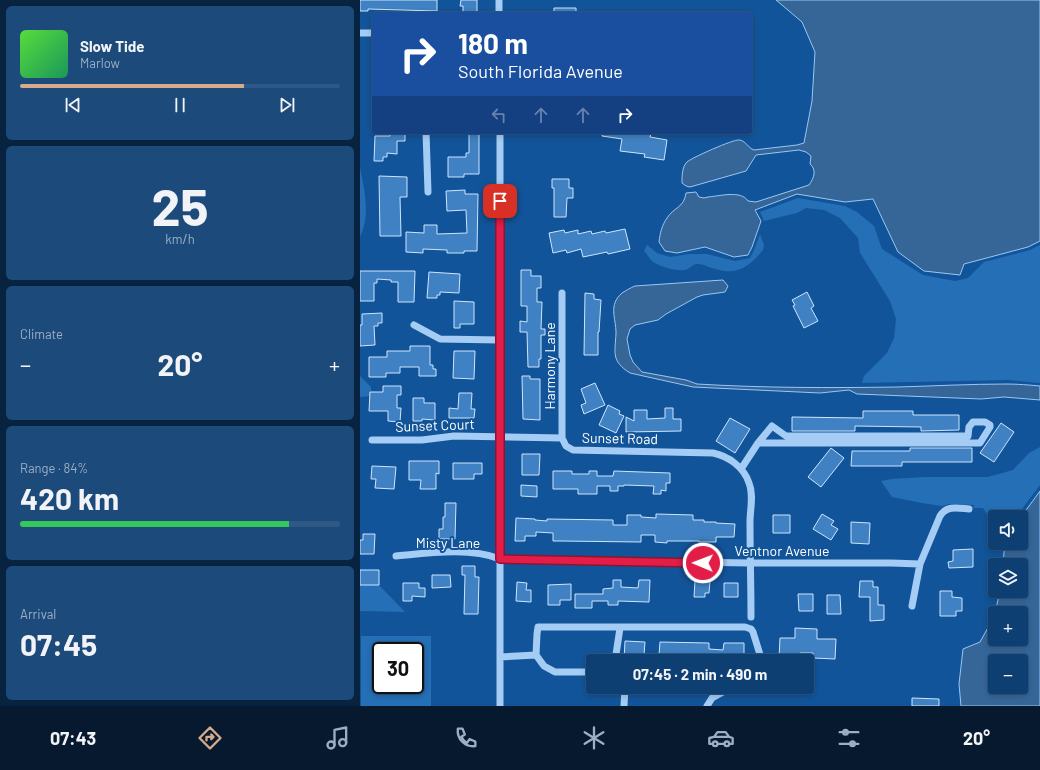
<!DOCTYPE html>
<meta charset="utf-8">
<style>
:root{--surface:#0e3f73;--page:#1c4a7b;--text:#f1f3f6;--muted:#9bafc4;--line:#2e5885;--accent:#d6ab8b}
body{margin:0;font-family:Barlow,sans-serif;background:var(--page);color:var(--text);height:100vh;display:flex;flex-direction:column;font-size:15px;white-space:nowrap}
*{box-sizing:border-box;margin:0}
p{font-size:13px;color:var(--muted)}
.icon{flex:none;width:22px;height:22px;fill:none;stroke:currentColor;stroke-width:2;stroke-linecap:round;stroke-linejoin:round}
.map{position:relative;flex:1;overflow:hidden}
.details{display:flex;flex-direction:column;gap:6px;padding:6px;background:#08233f;width:360px}
.details>*{flex:none}
.banner{position:absolute;left:12px;top:12px;width:380px;height:122px;border-radius:4px;box-shadow:0 2px 6px #0003,0 0 0 1px var(--line);background:#1a4fa0;color:#fff;overflow:hidden}
.tools{position:absolute;left:628px;top:510px;display:grid;gap:8px}
.tools a{display:grid;place-items:center;width:40px;height:40px;border-radius:4px;background:var(--surface);box-shadow:0 2px 6px #0003,0 0 0 1px var(--line);font-size:20px}
.speed{position:absolute;left:12px;top:642px;display:flex;gap:8px;font-size:20px;font-weight:700;text-align:center}
.speed>*{display:grid;place-content:center;width:52px;height:52px;border-radius:50%;background:var(--surface);box-shadow:0 2px 6px #0003,0 0 0 1px var(--line);line-height:1}
.speed .limit{border:2px solid #111;border-radius:6px;background:#fff;color:#111}
.pin{position:absolute;display:grid;place-items:center;width:34px;height:34px;color:#fff;margin:-17px;border-radius:8px;box-shadow:0 2px 6px #0006}
.me{position:absolute;width:44px;margin:-22px;rotate:271deg;stroke-linejoin:round;filter:drop-shadow(0 0 3px #0008)}
.turn{display:flex;align-items:center;gap:14px;height:84px;padding:0 20px;font-size:18px}
.turn .icon{width:52px;height:52px;stroke-width:2.5}
.turn b{display:block;font-size:28px;line-height:34px}
.lanes{display:flex;align-items:center;height:38px;padding:0 20px;background:#0003;justify-content:center;gap:20px;direction:ltr}
.lanes .off{opacity:.35}
.big{font-size:30px;font-weight:700;line-height:1.1}
.details .card{flex:1;display:flex;flex-direction:column;justify-content:center;gap:6px;min-width:0;padding:0 14px;border-radius:6px;background:var(--page)}
.details .dial{align-items:center;gap:0}
.dial b{font-size:52px;line-height:1}
.song{display:flex;align-items:center;gap:12px}
.cover{width:48px;height:48px;border-radius:6px;background:linear-gradient(135deg,hsl(110 70% 55%),hsl(150 70% 35%))}
.played{height:4px;border-radius:2px;background:linear-gradient(90deg,var(--accent) 70%,var(--line) 70%)}
.keys{display:flex;justify-content:space-around;direction:ltr}
.heat{display:flex;justify-content:space-between;align-items:center;font-size:22px;direction:ltr}
.charge{height:6px;border-radius:3px;background:linear-gradient(90deg,#34c759 84%,var(--line) 0)}
.trip{position:absolute;left:226px;top:654px;width:228px;height:40px;border-radius:4px;background:var(--surface);box-shadow:0 2px 6px #0003,0 0 0 1px var(--line);font-weight:700;line-height:40px;text-align:center}
.dock{display:flex;height:64px;justify-content:space-around;align-items:center;background:#06192e;color:var(--muted)}
.dock .icon{width:28px;height:28px}
.dock .active{color:var(--accent)}
.dock b{font-size:18px;color:var(--text)}
main{display:flex;flex:1;min-height:0}
.map>svg:first-child{display:block}
.green{fill:#256fb7;fill-rule:evenodd}
.water{fill:#366698;stroke:#96c8f7;fill-rule:evenodd}
.building{fill:#3f81c2;stroke:#cde5fd}
.lines{fill:none;stroke-linecap:round;stroke-linejoin:round}
.minor{stroke:#a4ccf4;stroke-width:7}
.route-casing{stroke:#92132f;stroke-width:10}
.route{stroke:#e11d48;stroke-width:7}
.labels{text-anchor:middle;dominant-baseline:central;stroke-width:4;stroke-linejoin:round;paint-order:stroke}
.street-label{font-size:14px;fill:#fff;stroke:#125499}
</style>
<main>
<section class="details">
<div class="card">
<div class="song"><i class="cover"></i><div><b>Slow Tide</b><p>Marlow</p></div></div>
<div class="played"></div>
<div class="keys"><svg class="icon" aria-label="previous" viewBox="0 0 24 24"><path d="M18 5L8 12l10 7zM5 5v14"/></svg><svg class="icon" aria-label="pause" viewBox="0 0 24 24"><path d="M8 5v14M16 5v14"/></svg><svg class="icon" aria-label="next" viewBox="0 0 24 24"><path d="M6 5l10 7-10 7zM19 5v14"/></svg></div>
</div>
<div class="card dial"><b>25</b><p>km/h</p></div>
<div class="card"><p>Climate</p>
<div class="heat"><a>−</a><b class="big">20°</b><a>+</a></div>
</div>
<div class="card"><p>Range · 84%</p><b class="big">420 km</b><div class="charge"></div></div>
<div class="card"><p>Arrival</p><b class="big">07:45</b></div>
</section>
<div class="map">
<svg width="680" height="706" viewBox="0 0 680 706">
<rect width="100%" height="100%" fill="#125499"/>
<path class="green" d="M0,167c4,22 11,48 0,70z
M438,198l47,8 12,6 17,14 8,23 41,26 32,6 13,-3 16,-16 46,-12 10,-5v138l-32,-3 -146,3 2,-7 23,-23 7,-15 2,-19 -6,-18 -30,-48 -2,-15 -18,-20 -16,-8 -18,-2 -9,5 -33,8 -4,-9z
M400,234l4,11 -1,5c-13,16 -26,26 -47,19 -7,-1 -11,-5 -18,-5 -5,-1 -8,5 -13,6 -10,1 -25,-3 -33,-9 -3,-3 -5,-7 -8,-10l3,-6 10,8 13,4 19,-3h18l28,7 15,-3 5,-10z
M0,376l11,11v9l-11,1z
M680,447v38l-24,32h-21v9l-12,-18h-10l1,-3 -25,-1 -7,2 -20,-3 -30,-6 -11,-16 11,-2 32,-2h64l25,-7 16,-17z
M0,569l15,12 30,31 -45,-1z
M1,636h70v70h-70zM21,651h34v34h-34z"/>
<path class="water" d="M416,0h264v241l-12,6 -64,17 -4,11 -36,-4 -26,-19 -25,-53 -28,3 -48,-8 -42,16 6,11 -9,26 -4,8 -14,2 -29,-10 -28,6 -12,-2 -6,-9c1,-9 3,-17 8,-24 7,-11 17,-10 19,-25l10,-1 3,5 5,1 4,-1c12,-1 33,-7 40,4l8,1 53,-17c5,-7 8,-15 1,-21l1,-8 -5,-4 -7,-2 -43,5 -10,16 -56,16 -4,-1 -4,-3c0,-7 0,-16 5,-21 4,-4 47,-23 52,-22 6,0 9,8 15,10l43,-5 7,-2 8,-42 3,-49 -13,-30z
M363,280l5,6 -3,6 -22,3 -6,2 -31,17 -8,6 -23,5 -5,4 -3,10 3,16 3,7 9,10 44,8 11,4c66,4 133,4 200,3 37,-1 73,-3 110,-3 11,0 22,1 33,2v14l-36,-3 -23,2 -124,-5 -8,-4 -29,3 -127,-6 -63,-14c-19,-12 -15,-20 -14,-40 0,-15 -8,-28 6,-40 5,-3 8,-5 13,-7z
M680,491v215h-79l-2,-22 4,-35 17,-7 15,-27v24h26v-26h-26l5,-22h21v-26h-18l1,-13 3,-9h14v-26zM635,661h26v26h-26z"/>
<path class="building" d="M0,0h77v11l-69,-2v2h-8z
M101,0h16v13l-14,-1v-6h-3z
M194,8h22v6h-22z
M109,132h10v42h-15v3h-16v-20h18v-4h3z
M243,132h33l15,2 -1,3 17,3 -3,20 -20,-3 1,-3 -25,-3 2,-12 -20,-3z
M30,133l15,1v7h-8v13l-10,-1v4h-4v4h-9l1,-25h15z
M19,176l28,1v20h-7l1,39h-21z
M192,179h17v9h4v10h-6l-1,19h-12v-29h-2z
M105,190v4h13l-1,57h-13v2h-17v-3l-24,-1v4l-17,-1v-20l18,1v-8h13v9l30,-1 -1,-23 -19,1 -1,-20z
M265,229l5,20 -22,5 -1,-2 -24,5 -2,-8 -14,4 -1,-3 -13,3 -4,-20 15,-3 1,3 13,-3v4l13,-3 1,3 13,-3 1,2z
M161,270h10v6h10v12h-4v14h5l-1,27h4v6h-4v24h-2v8h-11l-1,-35h-7v-11l7,1v-16h-6z
M0,271h55l-1,31h-16v-20h-7v-2l-14,-1v4h-3v18h-14z
M69,272l31,2 -1,19 -19,-1v3h-3v3h-10z
M447,292l7,14 -3,2 7,13 -14,7 -11,-22 2,-1 -3,-5z
M225,293l9,1v5l7,1 -2,32h-1v23h-14z
M94,301l20,1v22h-14v4h-6z
M22,313v10h-4v3h-4l1,19 -15,1v-21h2v-11z
M50,346h20v19h3v4h3v7h-17v-9h-19v6h-14v4h-17v-20h18v-6h23z
M94,351h21l-1,28 -21,-1z
M162,376h8v3h10v41l-17,-1z
M235,383l10,22 -21,9 -3,-9 5,-2 -5,-14z
M23,386h18v9h-4v13h4l-1,14 -12,-1v-10h-19l1,-19h13z
M99,393h13l-1,16h4l-1,9h-25v-10l9,1z
M53,398h11v5h11v17l-13,-1v2h-9z
M248,405l12,6 -1,3 5,2 -8,17 -17,-8z
M305,408h8v11h8v12l-55,1v-15l8,4v-11h13v9l18,-1z
M503,411h50v4h46v15l-38,1v-4l-66,-1v5h-63v-14l71,1z
M370,418l20,11 -15,24 -19,-12z
M641,423l13,9 -20,30 -14,-9z
M471,448l13,10 -23,29 -13,-10z
M550,448h62v14h-70v4h-51l1,-15h58z
M162,454h18l-1,21h-17z
M49,461h30v13l-3,-1v16h-16l1,-9h-12z
M93,463h29v11h-8v5h-21z
M12,466l24,1 -2,22 -19,-1 1,-9h-5z
M193,471h19v3h17v-3h8v5h16l1,-5 56,2v10h-4v8l-5,-1v4h-8l1,-8 -30,-1v1h-6v5h-8v-5h-13v8h-19v-5h-25z
M161,485l16,1v11l-16,-1z
M85,503h11l-1,36h-16v-10h4v-12h2z
M296,514l37,1v5h11v2h12v1l19,1 -1,13h-18v5h-17v-1h-32v2l-12,-1v-7h-14v7l-80,-1h-8v-8l-17,-1v4h-11v5h-10l1,-23 19,1v1l12,1v-2l66,1v5h14v-10h14v2l15,1z
M462,514l12,7 -3,4 7,4 -7,11 -18,-11z
M413,515h17v18h-17z
M491,522l19,1 -1,21 -18,-1z
M3,534h12l-1,20h-14v-14h3z
M613,549v18l-24,1 -1,-6 5,-1v-11z
M102,566h13v11h4l-1,37h-14l1,-39h-3z
M0,570h19v15h-19z
M72,575h18l1,12 -19,1z
M253,580h8v7l17,1 1,-8h11l-1,22 -31,-1v4h-10v-4h-16v7h-17v-14h28v-5l10,-1z
M335,581h15l-1,12h-4v4h-11z
M500,581h13v6h5v18h6v15l-14,1v-24h-11z
M157,582l10,1 -1,7h5v12l-15,-1z
M43,583h16v5h6v9l-13,-1v5h-9z
M364,583h14v14h-14z
M211,584v16h-11v5h-12v-20z
M580,591h12v6l10,1v13h-6v5h-16z
M438,594h15v17h-14z
M467,595h13l1,19h-14z
M435,628l22,1v10h19l-1,20 -22,-1v-5h-13v7l-21,-1 1,-21h15z
M265,641l20,1 -1,13h15l1,-13 49,1v6l14,1 1,-7h20v18h-120z
M552,698l27,1v7h-27z"/>
<g class="lines">
<path class="minor" d="M139,14v-14
M0,33h14
M66,132l2,60
M140,132v574
M202,293v145
M54,325l26,14 60,1
M12,440h50l32,-4 108,2 4,8 7,4 140,3c15,3 31,14 36,30 5,12 1,26 1,39 0,32 1,64 1,95
M381,469l17,-26h222l10,-16v-2l-5,-3h-12l-4,5 -1,9h-182l-14,-10 -14,17
M36,556c32,-3 74,-9 104,3l250,4h141l29,1
M552,606l8,-42 20,-48c7,-11 18,-8 29,-7
M176,655l8,11 11,6h38
M140,657l36,-2 1,-21 1,-7h207l6,2 2,3 9,29
M255,661l5,-33
M264,706l1,-19
M347,706l5,-8 20,-11"/>
</g>
<g class="lines">
<g class="route-casing">
<path id="route" d="M140,201v358l203,4"/>
</g>
<use href="#route" class="route"/>
</g>
<g class="labels">
<g class="street-label">
<text transform="translate(189 366) rotate(-90)">Harmony Lane</text>
<text transform="translate(75 425) rotate(-2)">Sunset Court</text>
<text transform="translate(260 438) rotate(1)">Sunset Road</text>
<text x="88" y="542">Misty Lane</text>
<text x="422" y="550">Ventnor Avenue</text>
</g>
</g>
</svg>
<div class="tools">
<a><svg class="icon" aria-label="sound" viewBox="0 0 24 24"><path d="M4 9h4l5-4v14l-5-4H4zM17 9q2 3 0 6"/></svg></a>
<a><svg class="icon" aria-label="layers" viewBox="0 0 24 24"><path d="M12 4l9 5-9 5-9-5zM3 14l9 5 9-5"/></svg></a>
<a>+</a>
<a>−</a>
</div>
<div class="speed"><div class="limit">30</div></div>
<div class="pin" style="left:140px;top:201px;background:#d93025"><svg class="icon" aria-label="arrive" viewBox="0 0 24 24"><path d="M6 21V4h12l-3 4 3 4H6"/></svg></div>
<svg class="me" style="left:343px;top:563px" viewBox="-20 -20 40 40"><circle r="17" fill="#e11d48" stroke="#fff" stroke-width="3"/><path d="M0-11L8 9 0 5-8 9z" fill="#fff"/></svg>
<div class="trip">07:45 · 2 min · 490 m</div>
<div class="banner">
<div class="turn"><svg class="icon" aria-label="right" viewBox="0 0 24 24"><path d="M7 20v-9h11M14 6l5 5-5 5"/></svg><div><b>180 m</b>South Florida Avenue</div></div>
<div class="lanes"><svg class="icon off" aria-label="left" viewBox="0 0 24 24"><path d="M17 20v-9H6M10 6l-5 5 5 5"/></svg><svg class="icon off" aria-label="ahead" viewBox="0 0 24 24"><path d="M12 20V5M6 11l6-6 6 6"/></svg><svg class="icon off" aria-label="ahead" viewBox="0 0 24 24"><path d="M12 20V5M6 11l6-6 6 6"/></svg><svg class="icon" aria-label="right" viewBox="0 0 24 24"><path d="M7 20v-9h11M14 6l5 5-5 5"/></svg></div>
</div>
</div>
</main>
<nav class="dock">
<b>07:43</b>
<svg class="icon active" aria-label="directions" viewBox="0 0 24 24"><path d="M12 3l9 9-9 9-9-9zM9 14v-3h6M13 9l2 2-2 2"/></svg>
<svg class="icon" aria-label="music" viewBox="0 0 24 24"><path d="M9 18V5l10-2v13"/><circle cx="6" cy="18" r="3"/><circle cx="16" cy="16" r="3"/></svg>
<svg class="icon" aria-label="phone" viewBox="0 0 24 24"><path d="M5 4h4l2 5-3 2q2 4 5 5l2-3 5 2v4C11 20 4 13 5 4z"/></svg>
<svg class="icon" aria-label="climate" viewBox="0 0 24 24"><path d="M12 3v18M4 7l16 10M4 17L20 7"/></svg>
<svg class="icon" aria-label="car" viewBox="0 0 24 24"><path d="M5 17H2v-5l4-1 3-4h7l3 4 3 1v5h-3M9 17h6M6 11h13"/><circle cx="7" cy="17" r="2"/><circle cx="17" cy="17" r="2"/></svg>
<svg class="icon" aria-label="filters" viewBox="0 0 24 24"><path d="M4 7h16M4 17h16"/><circle cx="9" cy="7" r="2"/><circle cx="15" cy="17" r="2"/></svg>
<b>20°</b>
</nav>
